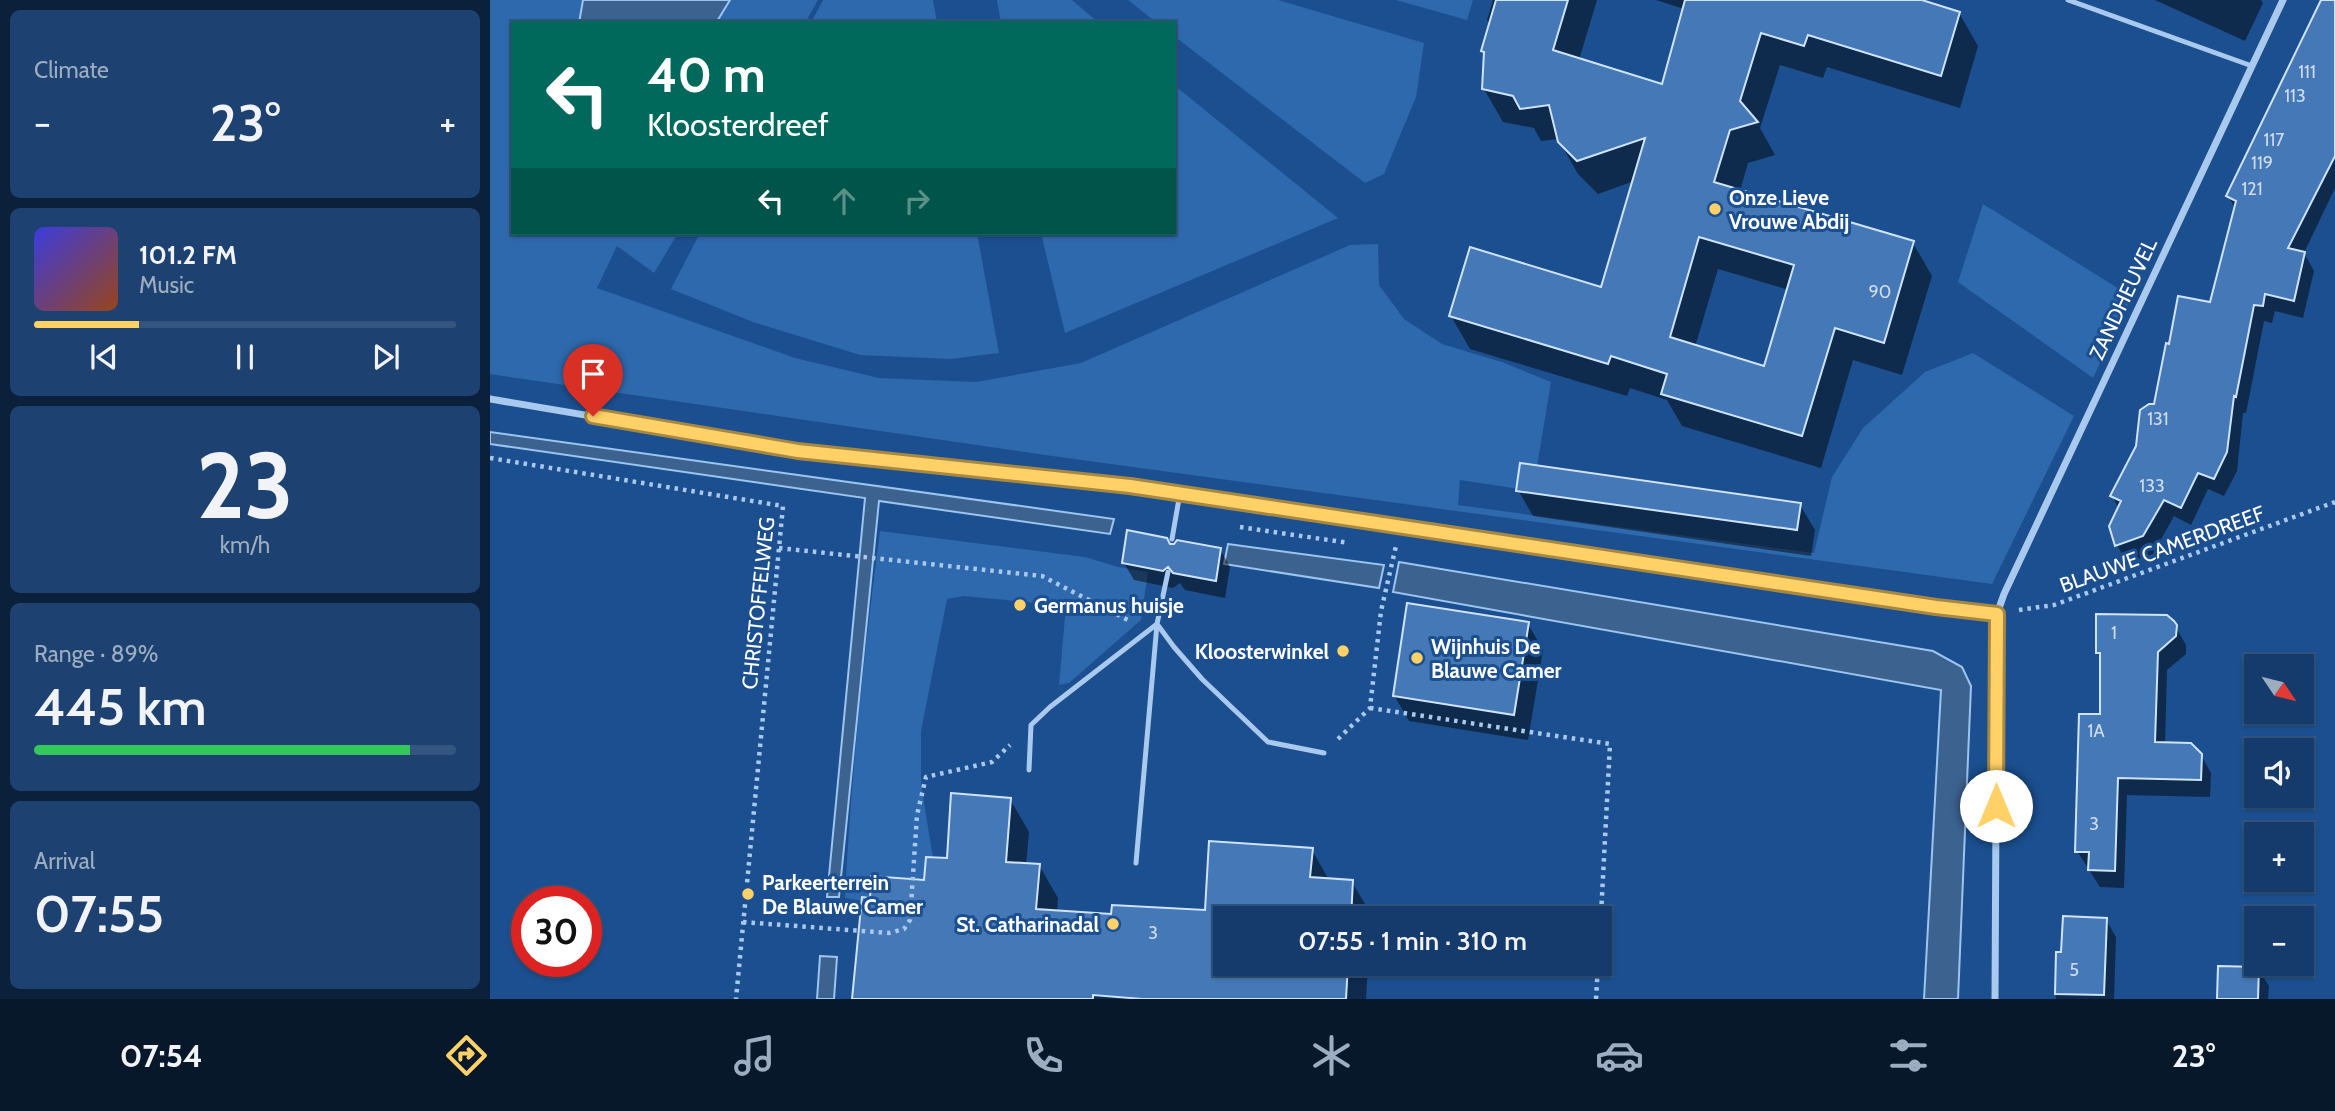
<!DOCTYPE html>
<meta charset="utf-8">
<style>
:root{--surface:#143b6b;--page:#1d4271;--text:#f1f3f6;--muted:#9dadc1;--line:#33557e;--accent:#ffd166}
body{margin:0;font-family:Cabin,sans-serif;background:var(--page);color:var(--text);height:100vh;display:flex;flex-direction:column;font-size:26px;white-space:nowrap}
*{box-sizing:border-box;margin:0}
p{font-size:23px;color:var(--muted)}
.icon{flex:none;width:38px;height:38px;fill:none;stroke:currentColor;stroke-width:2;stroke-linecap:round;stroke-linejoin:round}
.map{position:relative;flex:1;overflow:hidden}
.side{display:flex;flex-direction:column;gap:10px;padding:10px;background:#0b203b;width:490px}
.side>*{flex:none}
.hud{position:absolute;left:21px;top:21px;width:665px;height:214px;border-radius:0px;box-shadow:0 2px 5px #0004,0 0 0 2px var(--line);background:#00695c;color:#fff;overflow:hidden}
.needle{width:46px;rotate:125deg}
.tools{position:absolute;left:1754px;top:654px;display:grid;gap:14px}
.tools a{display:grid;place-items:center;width:70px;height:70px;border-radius:0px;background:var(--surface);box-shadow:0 2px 5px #0004,0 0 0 2px var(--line);font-size:35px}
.speed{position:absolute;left:21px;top:886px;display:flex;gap:14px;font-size:35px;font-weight:700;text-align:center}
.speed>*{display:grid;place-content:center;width:91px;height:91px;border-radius:50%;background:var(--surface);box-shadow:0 2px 5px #0004,0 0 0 2px var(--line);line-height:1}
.speed .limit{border:10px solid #d22;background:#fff;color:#111}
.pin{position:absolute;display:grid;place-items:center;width:60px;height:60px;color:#fff;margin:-72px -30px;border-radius:50% 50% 50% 0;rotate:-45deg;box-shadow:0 0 7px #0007}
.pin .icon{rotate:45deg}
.me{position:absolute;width:77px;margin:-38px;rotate:0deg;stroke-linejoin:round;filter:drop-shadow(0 0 5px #0008)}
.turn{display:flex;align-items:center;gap:24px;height:147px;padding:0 21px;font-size:32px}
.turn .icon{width:91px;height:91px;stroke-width:2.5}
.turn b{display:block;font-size:49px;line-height:60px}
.lanes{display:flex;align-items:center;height:66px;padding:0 21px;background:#0003;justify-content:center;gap:35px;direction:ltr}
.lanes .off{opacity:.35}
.big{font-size:52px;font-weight:600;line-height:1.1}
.side .widget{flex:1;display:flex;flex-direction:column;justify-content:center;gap:10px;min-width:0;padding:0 24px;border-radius:10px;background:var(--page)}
.side .dial{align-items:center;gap:0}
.dial b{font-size:91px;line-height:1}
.song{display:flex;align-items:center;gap:21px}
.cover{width:84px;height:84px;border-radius:10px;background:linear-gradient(135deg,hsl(240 70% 55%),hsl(20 70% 35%))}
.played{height:7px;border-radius:4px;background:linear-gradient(90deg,var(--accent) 25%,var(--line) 25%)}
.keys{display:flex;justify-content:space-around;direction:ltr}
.heat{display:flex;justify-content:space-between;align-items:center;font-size:38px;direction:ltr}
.charge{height:10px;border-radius:5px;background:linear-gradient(90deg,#34c759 89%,var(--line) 0)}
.trip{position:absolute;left:723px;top:906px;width:399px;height:70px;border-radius:0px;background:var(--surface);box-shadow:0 2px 5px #0004,0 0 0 2px var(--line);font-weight:600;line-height:70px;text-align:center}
.menu{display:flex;height:112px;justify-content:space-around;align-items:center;background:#08182b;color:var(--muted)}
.menu .icon{width:49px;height:49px}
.menu .active{color:var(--accent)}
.menu b{font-size:32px;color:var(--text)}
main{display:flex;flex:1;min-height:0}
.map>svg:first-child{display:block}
.green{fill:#2e69ad}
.water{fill:#3c6290;stroke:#9cc4f0;stroke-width:2}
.shadow{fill:#0007;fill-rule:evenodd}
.building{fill:#4478b7;stroke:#cfe3fa;stroke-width:2;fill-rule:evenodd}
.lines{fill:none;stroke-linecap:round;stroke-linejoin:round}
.path{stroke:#a9c9ee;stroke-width:4.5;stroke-dasharray:3.5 5;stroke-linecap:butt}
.lane{stroke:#a9c9ee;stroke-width:5}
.street{stroke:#a9c9ee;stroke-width:7}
.route-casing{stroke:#a68842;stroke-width:18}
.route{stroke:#ffd166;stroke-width:12}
.poi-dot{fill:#ffd166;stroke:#1b4f8f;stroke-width:2.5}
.labels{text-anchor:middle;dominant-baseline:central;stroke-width:6;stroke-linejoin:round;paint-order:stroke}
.number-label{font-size:18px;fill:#d0dded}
.poi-label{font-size:21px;font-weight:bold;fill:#fff;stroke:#1b4f8f;text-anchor:start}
.street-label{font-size:21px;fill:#fff;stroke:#1b4f8f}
</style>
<main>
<section class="side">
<div class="widget"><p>Climate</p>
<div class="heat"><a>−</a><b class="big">23°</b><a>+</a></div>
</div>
<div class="widget">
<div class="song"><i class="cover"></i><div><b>101.2 FM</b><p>Music</p></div></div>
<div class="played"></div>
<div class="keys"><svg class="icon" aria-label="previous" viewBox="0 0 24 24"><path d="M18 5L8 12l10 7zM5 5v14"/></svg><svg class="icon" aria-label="pause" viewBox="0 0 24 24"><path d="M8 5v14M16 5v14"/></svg><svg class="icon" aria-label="next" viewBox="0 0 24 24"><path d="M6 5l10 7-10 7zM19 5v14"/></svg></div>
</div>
<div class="widget dial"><b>23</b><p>km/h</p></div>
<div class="widget"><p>Range · 89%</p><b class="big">445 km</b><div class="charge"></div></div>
<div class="widget"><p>Arrival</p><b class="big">07:55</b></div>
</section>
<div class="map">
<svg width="1845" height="999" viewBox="0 0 1845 999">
<rect width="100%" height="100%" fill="#1b4f8f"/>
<path class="green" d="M0,0h93l-4,23h-66v210h165l-24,40 -37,-27 -20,42 198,70 84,20 97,4 105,-19 269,-118 28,-1 1,41 25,34 38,25 60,18 49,20 -18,109 -73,-11 -2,25 356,48 18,-76 31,-49 62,-56 48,-19 101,63 -82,168 -947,-129 -555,-81z
M240,0h88l-13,23h-89z
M333,0h110l4,23h-126z
M507,0h75l27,23h-98z
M638,0h150l146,43 -8,54 -32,77 -19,9 -191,-147v-13h-17z
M906,0h77l-6,20z
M684,85l164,133 -273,115 -24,-100h133z
M1493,204l149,93 -39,81 -135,-96z
M210,233h277l22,120 -49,6 -90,-4 -107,-33 -82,-33z
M390,531l205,26 33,10 30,5 -7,48 -72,63 -10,2 7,-79 -102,-10 -17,3 -26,132v53l12,74 -11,22 -27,26 -50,-8c6,-123 19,-245 35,-367z"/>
<path class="water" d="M93,0h147l-14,23h-137z
M0,432l624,87 -4,15 -231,-33 -40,396h-12l38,-399 -375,-54z
M738,544l156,21 -5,23 -155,-24z
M909,562l534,89 29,16 9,19 -13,313h-34l17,-309 -548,-98z
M330,956l17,1 -3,42h-17z"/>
<path class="shadow" d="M1003,0h104l-18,60 84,26 21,-77 -28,-9h261l42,13 19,33 -18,62 -133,-41 -4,11 -43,-13 -20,63 15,27 -27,8 -8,28 173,52 19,33 -30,99 -49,-15 -32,108 -139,-42 -15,-26 -37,-12 -3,8 -157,-47 -19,-33 151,-27 32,-108 -36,13 -20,-20 -20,-35 -17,2 -7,-13 -31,-6 -19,-33 2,-33 -3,-5 7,-26 -3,-5zM1228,269l71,21 -24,78 -70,-21z
M1665,0h106l2,3 -18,38z
M1833,0h12v188l-31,65 10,18 -11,47 -28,-7 -3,12 -8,-2 -18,92h-3l-6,58 -13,25 -16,-7 -17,36 -17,-9 -21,38 -26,8 -10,-17 2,-36 -7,-13 43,-90 15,-60 41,-42 25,-95 -8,-13z
M1028,490l282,15 15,25 -4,26 -278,-40z
M680,546l50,3 10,18 -5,31 -40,-8 -5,-7 -7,5 -39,-8 -10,-17z
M1038,624l15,26 -15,90 -119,-19 -15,-26z
M1685,626l11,19v9l-19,16 -2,74 36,11 10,18 -1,24 -83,-2 -3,93 -24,-1 -23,-36 25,-135v-56l-5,-8z
M520,799l19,33 -3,33h13l19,33 -1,15 56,3 94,-4 105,-62 17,30 23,2 19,32v5h-146v45h143l-2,35h-512l18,-99 53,-18z
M1616,920l10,17 -2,62h-58l2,-45h5z
M1768,969l11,17 -1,13h-50z"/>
<path class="building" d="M1006,0h72l-15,50 109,34 23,-84h237l38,12 -19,64 -133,-41 -4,11 -43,-13 -21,68 18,21 -28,8 -16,52 200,59 -30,102 -49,-15 -33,108 -141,-42 6,-20 -56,-18 -3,8 -159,-48 21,-69 131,40 44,-149 -68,23 -19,-19 -9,-37 -29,4 -7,-13 -31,-7 2,-37 -3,-1zM1209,237l95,28 -30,101 -94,-29z
M1831,0h14v156l-47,92 17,4 -11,49 -29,-7 -2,12 -9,-1 -18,92 -2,-1 -7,56 -13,27 -16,-6 -17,35 -17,-8 -21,36 -28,10 -6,-20 12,-25 -11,-5 26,-50 4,-36 9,-6h5l12,-61 3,1 9,-48 32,6 26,-101 -10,-5z
M1030,463l281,40 -4,27 -281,-39z
M637,530l40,8 3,6h4l3,-4 44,8 -5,33 -43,-8 -5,-6 -5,4 -41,-8z
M917,603l122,19 -15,93 -121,-19z
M1606,614l71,1 7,6 3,4 -1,11 -18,16 -3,90 36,1 11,11 -1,26 -83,-2 -3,93 -27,-1 1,-18h-14l4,-138h21v-61h-4z
M461,793l60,5 -5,64 34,2 -4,45 75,5 1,-9 93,5 4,-69 104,7 -3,29 43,3 -2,39h-126v45h123l-2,35h-204l-49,-4v4h-241l10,-102 8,1 1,-22 53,4 2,-23 21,1z
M1573,916l44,2 -3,77 -49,-1 1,-42h5z
M1728,966l41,1 -1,32h-41z"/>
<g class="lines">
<path class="path" d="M0,458l293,48 -47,493
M750,527l109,16
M289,548l263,28 86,44
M1529,610l35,-5 281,-103
M880,708l240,36 -10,190
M848,739l32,-31 11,-97 15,-65
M253,922l146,11 15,-4 6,-9 7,-105 9,-38 66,-15 18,-17
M1106,999l2,-35"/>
<path class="lane" d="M1578,0l184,66
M682,539l8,-46
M667,624l17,23 28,32 66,63 56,11
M539,770l2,-45 19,-18 107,-83
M646,863l21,-239 11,-52"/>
<path class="street" d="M0,399l308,52 332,35 806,121 61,7
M1505,999l2,-385 7,-20 279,-594"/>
</g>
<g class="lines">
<g class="route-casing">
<path id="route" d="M103,416l205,35 332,35 806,121 61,7 -1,192"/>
</g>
<use href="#route" class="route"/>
</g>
<g class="poi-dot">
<circle cx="1225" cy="209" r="7"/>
<circle cx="530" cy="605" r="7"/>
<circle cx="853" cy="651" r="7"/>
<circle cx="927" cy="658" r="7"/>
<circle cx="258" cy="894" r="7"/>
<circle cx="623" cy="924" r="7"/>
</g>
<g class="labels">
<g class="number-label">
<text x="1817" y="72">111</text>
<text x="1805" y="96">113</text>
<text x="1784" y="140">117</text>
<text x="1772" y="163">119</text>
<text x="1762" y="189">121</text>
<text x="1390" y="292">90</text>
<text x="1668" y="419">131</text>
<text x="1662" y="486">133</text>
<text x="1624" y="633">1</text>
<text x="1606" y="731">1A</text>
<text x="1604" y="824">3</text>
<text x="663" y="933">3</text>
<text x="1584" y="970">5</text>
</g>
<g class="poi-label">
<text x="1239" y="197">Onze Lieve<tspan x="1239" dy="24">Vrouwe Abdij</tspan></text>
<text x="544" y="605">Germanus huisje</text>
<text x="941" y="646">Wijnhuis De<tspan x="941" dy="24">Blauwe Camer</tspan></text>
<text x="839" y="651" text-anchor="end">Kloosterwinkel</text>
<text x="272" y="882">Parkeerterrein<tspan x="272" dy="24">De Blauwe Camer</tspan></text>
<text x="609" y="924" text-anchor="end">St. Catharinadal</text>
</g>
<g class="street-label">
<text transform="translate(1633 299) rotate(-65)">ZANDHEUVEL</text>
<text transform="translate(1672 549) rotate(-20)">BLAUWE CAMERDREEF</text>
<text transform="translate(268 603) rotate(-84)">CHRISTOFFELWEG</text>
</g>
</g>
</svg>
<div class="tools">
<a><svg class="needle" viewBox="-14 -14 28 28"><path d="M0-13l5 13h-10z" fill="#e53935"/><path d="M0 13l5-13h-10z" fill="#9dadc1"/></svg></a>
<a><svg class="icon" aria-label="sound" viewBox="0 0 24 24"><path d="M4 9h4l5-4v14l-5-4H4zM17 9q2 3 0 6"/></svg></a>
<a>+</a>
<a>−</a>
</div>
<div class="speed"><div class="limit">30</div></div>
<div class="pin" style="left:103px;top:416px;background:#d93025"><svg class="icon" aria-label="arrive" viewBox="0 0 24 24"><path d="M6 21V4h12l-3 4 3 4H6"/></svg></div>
<svg class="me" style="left:1506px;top:806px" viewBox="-20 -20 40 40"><circle r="19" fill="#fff"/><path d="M0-13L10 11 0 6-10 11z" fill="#ffd166"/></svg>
<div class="trip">07:55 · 1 min · 310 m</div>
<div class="hud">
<div class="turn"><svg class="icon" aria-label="left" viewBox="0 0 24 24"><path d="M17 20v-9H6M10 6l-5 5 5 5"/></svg><div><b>40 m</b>Kloosterdreef</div></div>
<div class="lanes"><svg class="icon" aria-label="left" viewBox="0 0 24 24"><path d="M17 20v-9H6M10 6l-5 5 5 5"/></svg><svg class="icon off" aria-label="ahead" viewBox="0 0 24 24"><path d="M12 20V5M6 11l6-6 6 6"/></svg><svg class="icon off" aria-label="right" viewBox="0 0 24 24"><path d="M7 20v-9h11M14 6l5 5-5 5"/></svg></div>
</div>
</div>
</main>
<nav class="menu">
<b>07:54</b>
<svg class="icon active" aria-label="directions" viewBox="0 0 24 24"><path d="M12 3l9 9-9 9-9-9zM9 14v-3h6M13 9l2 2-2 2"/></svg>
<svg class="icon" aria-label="music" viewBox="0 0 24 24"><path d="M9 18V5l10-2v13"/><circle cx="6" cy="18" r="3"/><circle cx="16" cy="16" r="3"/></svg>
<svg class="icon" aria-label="phone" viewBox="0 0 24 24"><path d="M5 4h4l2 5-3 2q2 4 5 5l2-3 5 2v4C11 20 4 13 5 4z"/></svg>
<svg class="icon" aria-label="climate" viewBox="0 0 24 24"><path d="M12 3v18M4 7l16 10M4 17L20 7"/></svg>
<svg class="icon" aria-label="car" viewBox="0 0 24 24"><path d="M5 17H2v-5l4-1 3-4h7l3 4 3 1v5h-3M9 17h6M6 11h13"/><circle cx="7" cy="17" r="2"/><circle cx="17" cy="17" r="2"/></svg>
<svg class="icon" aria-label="filters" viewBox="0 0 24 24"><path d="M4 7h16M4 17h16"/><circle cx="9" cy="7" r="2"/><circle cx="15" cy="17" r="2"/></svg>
<b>23°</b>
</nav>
